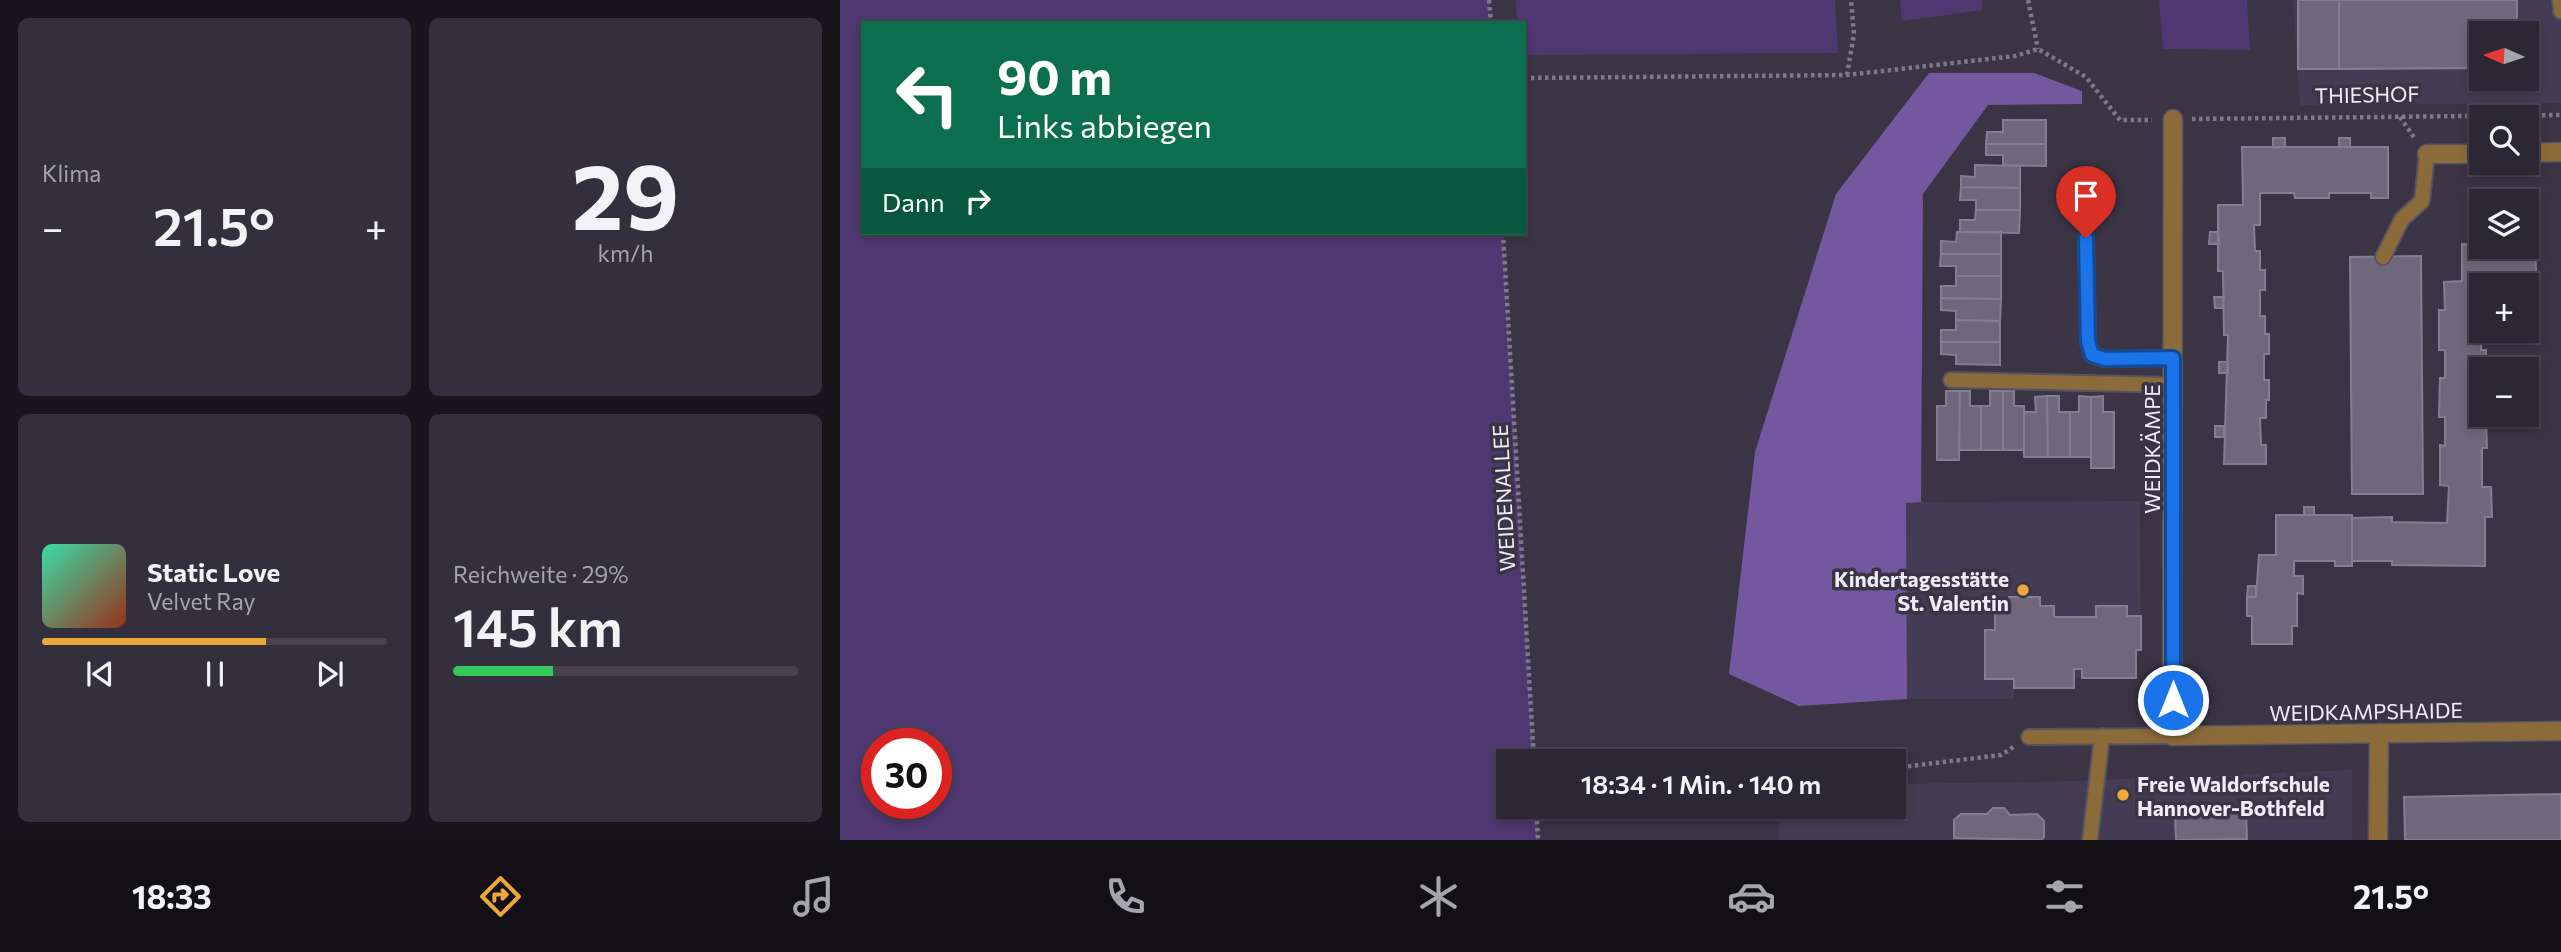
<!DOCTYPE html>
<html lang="de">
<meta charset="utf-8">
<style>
:root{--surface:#2c2734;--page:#342f3c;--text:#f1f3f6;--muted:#a6a5ac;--line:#48444f;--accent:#eca93a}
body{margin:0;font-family:Commissioner,sans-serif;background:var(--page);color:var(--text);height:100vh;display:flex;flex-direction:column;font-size:26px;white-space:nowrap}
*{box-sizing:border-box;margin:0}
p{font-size:23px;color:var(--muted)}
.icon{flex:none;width:38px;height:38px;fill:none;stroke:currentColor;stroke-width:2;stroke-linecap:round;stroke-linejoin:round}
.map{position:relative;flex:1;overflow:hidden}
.panel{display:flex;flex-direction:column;gap:18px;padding:18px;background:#18151d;width:840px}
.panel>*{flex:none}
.hud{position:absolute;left:21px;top:21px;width:665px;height:214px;border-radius:0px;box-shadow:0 4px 10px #0003,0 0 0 2px var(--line);background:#0b6e4f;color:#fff;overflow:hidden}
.needle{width:46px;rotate:273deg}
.buttons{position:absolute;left:1629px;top:21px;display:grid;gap:14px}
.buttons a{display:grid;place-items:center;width:70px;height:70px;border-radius:0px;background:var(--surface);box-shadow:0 4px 10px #0003,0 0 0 2px var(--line);font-size:35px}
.speed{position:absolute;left:21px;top:728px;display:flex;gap:14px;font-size:35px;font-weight:700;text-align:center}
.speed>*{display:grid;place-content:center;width:91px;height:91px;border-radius:50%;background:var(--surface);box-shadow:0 4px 10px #0003,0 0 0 2px var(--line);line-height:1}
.speed .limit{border:10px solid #d22;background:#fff;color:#111}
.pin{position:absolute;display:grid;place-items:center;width:60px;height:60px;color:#fff;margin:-72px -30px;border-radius:50% 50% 50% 0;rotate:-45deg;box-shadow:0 0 7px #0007}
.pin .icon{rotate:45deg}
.me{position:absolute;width:77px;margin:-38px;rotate:0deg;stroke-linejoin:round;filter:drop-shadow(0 0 5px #0008)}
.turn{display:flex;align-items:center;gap:24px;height:147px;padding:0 21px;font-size:32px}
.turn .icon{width:91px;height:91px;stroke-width:2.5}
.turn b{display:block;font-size:49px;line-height:60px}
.then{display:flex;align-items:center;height:66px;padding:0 21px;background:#0003;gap:14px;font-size:26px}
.big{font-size:52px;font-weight:600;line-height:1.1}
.panel .widget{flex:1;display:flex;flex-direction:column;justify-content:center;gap:10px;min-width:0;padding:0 24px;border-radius:10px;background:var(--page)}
.panel .dial{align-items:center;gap:0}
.dial b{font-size:91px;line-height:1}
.song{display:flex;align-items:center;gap:21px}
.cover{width:84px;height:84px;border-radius:10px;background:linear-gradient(135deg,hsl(160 70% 55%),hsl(10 70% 35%))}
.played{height:7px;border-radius:4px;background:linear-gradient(90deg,var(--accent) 65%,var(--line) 65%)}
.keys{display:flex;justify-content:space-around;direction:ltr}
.heat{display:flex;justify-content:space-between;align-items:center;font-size:38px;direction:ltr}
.charge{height:10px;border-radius:5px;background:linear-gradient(90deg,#34c759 29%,var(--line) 0)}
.panel .tiles{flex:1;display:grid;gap:18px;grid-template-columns:repeat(2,1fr)}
.trip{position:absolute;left:656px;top:749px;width:410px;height:70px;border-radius:0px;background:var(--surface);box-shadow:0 4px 10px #0003,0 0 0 2px var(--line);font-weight:600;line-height:70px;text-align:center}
.dock{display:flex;height:112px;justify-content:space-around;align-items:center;background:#121015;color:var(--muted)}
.dock .icon{width:49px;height:49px}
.dock .on{color:var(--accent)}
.dock b{font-size:32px;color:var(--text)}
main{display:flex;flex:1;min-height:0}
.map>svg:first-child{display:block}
.built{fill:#443c54;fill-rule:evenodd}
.green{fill:#4f3871;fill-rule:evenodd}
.forest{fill:#73579f}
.building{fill:#6f687c;stroke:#857e92;stroke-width:2}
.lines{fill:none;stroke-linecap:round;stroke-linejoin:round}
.service-casing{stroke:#575262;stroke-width:18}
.minor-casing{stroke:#575262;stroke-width:21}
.path{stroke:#7e7988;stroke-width:4.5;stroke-dasharray:3.5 3.5;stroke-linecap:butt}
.service{stroke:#8c6b3a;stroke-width:14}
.minor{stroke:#8c6b3a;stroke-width:18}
.route-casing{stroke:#114b97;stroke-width:18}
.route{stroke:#1a73e8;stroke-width:12}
.poi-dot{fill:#eca93a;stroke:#3a3445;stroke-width:2.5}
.labels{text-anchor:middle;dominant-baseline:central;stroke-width:7;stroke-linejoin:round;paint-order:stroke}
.street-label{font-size:21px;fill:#f1edf8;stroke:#3a3445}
.poi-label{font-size:21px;font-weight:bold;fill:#f1edf8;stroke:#3a3445;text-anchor:end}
</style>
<main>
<section class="panel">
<div class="tiles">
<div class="widget"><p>Klima</p>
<div class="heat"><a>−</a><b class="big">21.5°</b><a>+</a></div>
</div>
<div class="widget dial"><b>29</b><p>km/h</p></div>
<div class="widget">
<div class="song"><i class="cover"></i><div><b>Static Love</b><p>Velvet Ray</p></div></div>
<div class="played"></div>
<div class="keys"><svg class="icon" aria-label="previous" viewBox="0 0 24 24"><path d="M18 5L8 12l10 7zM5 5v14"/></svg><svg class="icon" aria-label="pause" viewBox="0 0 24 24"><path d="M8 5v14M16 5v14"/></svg><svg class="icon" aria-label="next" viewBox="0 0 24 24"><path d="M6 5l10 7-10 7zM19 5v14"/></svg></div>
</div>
<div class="widget"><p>Reichweite · 29%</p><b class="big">145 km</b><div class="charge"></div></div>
</div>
</section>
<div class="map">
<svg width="1721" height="840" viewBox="0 0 1721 840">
<rect width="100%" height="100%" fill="#3a3445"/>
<path class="built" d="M1453,0h268v103l-261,2zM1642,33h45v46h-45z
M1300,501l1,149h-5v28h-61l-1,10h-60v11h-107l-1,-197z
M1512,770v70h-574l3,-33h113v-23l179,-3z"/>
<path class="green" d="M0,0h649l2,23h-628v210h640l31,528h-26v46h28l2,33h-698zM37,744h59v59h-59z
M676,0h319l3,53 -314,2v-32h-7z
M1060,0h82l1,10 -81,11z
M1319,0h88l3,50 -87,-1z"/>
<path class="forest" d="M1089,73h105l48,18v13l-94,1 -65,89 -2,308 -15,1 1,196 -108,7 -70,-32 26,-222 81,-258z"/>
<path class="building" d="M1458,0h41v69h-41z
M1499,0h178v33h-35v35l-143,1z
M1163,120h43v24h-60l1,-12h16z
M1433,138h12v9l-12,1z
M1499,138h11v9h-11z
M1146,144h60v22l-43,-1v-10h-17z
M1402,147h146v51h-17v-5h-42v5h-34l-1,-5h-34v32h-6l1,26h5v19h5v20h-5v26h5v18h4v20h-5v26h5v20h-3v18h-6l1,27h5v19h-42l4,-129h-4l-1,-64h-5v-66h25z
M1135,165l45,1v22l-59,-1v-11l14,1z
M1121,187l59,1v22h-44v-10h-16z
M1136,210h44l-1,23 -59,-1v-12h15z
M1687,229h8l1,44h-51l1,12h-4l-1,65h5v19h-4v49l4,1 1,29h-5v39h9l1,30h-7v49l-93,-1v-4h-40v-43l40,-1v5l55,1 2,-37 -9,-1v-40l5,1v-29h-6l1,-39h5v-28h-6v-40h6l-1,-28 18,-1v-37l65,3z
M1117,232h44v22h-60v-13l15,1z
M1370,232h8l1,12h-10z
M1101,254h60v22h-45v-10h-16z
M1581,256l2,238h-71l-2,-237z
M1116,276h45v23l-60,-1v-12h15z
M1374,297h10l-1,11h-8z
M1101,298l60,1 -1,22 -44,-1v-9l-15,-1z
M1116,320l44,1v21h-59v-12h15z
M1101,342h59v23l-44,-1v-9l-15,-1z
M1379,362h9v11h-9z
M1106,391h14l-1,69h-22v-54h9z
M1120,391h10v15h11v44h-22z
M1150,391h13v59h-22v-44h9z
M1163,391h11v15h10v44h-21z
M1207,396h12v16h11v45h-22z
M1207,396l1,61h-24v-45h12l-1,-15z
M1239,396l12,1v60h-21v-45h9z
M1263,396v16h11v56h-23v-71z
M1375,426h9v11h-9z
M1464,507h10v8h-10z
M1436,515h76v51h-17v-5h-41v15h9v18l-6,-1v33h-5v18h-40v-28h-5v-19h9l3,-42h17z
M1408,586h8v11h-9z
M1169,597h31v9h14v11h42v-11h31v10h14v34h-5v28h-54v-9h-8v19h-60v-9h-29v-49h10v-23h14z
M1721,794v46h-156l-1,-43z
M1371,805l7,7h28l1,27 -71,1 -1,-27h29z
M1153,808h11l6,7 27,-1 7,7v16l-3,3 -87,-2v-18l7,-6h26z"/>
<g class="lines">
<g class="service-casing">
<path id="service" d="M1720,0l1,11
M1246,238l2,104 4,13 13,4 68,-1
M1543,257l19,-38 20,-18 5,-47
M1111,380l222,5
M1189,737l143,-1
M1250,840l12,-104"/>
</g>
<g class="minor-casing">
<path id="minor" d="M1333,119l-1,617 389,-5
M1687,153l34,-1
M1587,154h55
M1538,840l1,-107"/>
</g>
<path class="path" d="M649,0l2,23
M1188,0l10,49
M1007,75l7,-41 -3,-34
M684,78l323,-3 168,-19 23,-7 48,28 34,43h32
M1560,117l15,22
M1352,119l369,-4
M663,233l31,528
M694,761h17
M1054,768l107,-13 14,-9
M696,807l2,33"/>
<use href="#service" class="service"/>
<use href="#minor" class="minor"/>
</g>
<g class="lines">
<g class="route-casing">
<path id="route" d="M1246,238l2,103 4,14 13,4 68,-1v342"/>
</g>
<use href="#route" class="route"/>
</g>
<g class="poi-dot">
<circle cx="1183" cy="590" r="7"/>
<circle cx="1283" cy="795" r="7"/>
</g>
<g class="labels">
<g class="street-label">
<text transform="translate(1527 94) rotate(-1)">THIESHOF</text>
<text transform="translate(1311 449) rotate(-90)">WEIDKÄMPE</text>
<text transform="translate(663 498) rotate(-93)">WEIDENALLEE</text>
<text transform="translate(1526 711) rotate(-1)">WEIDKAMPSHAIDE</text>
</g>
<g class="poi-label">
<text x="1169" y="578">Kindertagesstätte<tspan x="1169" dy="24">St. Valentin</tspan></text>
<text x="1297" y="783" text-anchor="start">Freie Waldorfschule<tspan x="1297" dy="24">Hannover-Bothfeld</tspan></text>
</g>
</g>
</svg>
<div class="buttons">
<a><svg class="needle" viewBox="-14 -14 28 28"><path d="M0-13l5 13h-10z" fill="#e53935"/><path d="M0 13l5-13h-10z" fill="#a6a5ac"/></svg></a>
<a><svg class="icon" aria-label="search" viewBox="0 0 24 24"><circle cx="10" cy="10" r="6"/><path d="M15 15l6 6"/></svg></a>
<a><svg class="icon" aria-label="layers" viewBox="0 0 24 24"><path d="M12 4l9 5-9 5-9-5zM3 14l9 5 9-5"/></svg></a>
<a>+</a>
<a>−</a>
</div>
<div class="speed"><div class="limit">30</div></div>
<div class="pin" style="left:1246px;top:238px;background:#d93025"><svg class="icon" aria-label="arrive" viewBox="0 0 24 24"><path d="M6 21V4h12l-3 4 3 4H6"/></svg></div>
<svg class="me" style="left:1333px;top:700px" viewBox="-20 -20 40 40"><circle r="17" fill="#1a73e8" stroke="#fff" stroke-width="3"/><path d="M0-11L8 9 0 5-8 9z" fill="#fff"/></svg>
<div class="trip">18:34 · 1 Min. · 140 m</div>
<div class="hud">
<div class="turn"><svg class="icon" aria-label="left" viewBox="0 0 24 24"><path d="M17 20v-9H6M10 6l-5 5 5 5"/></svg><div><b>90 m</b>Links abbiegen</div></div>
<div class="then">Dann<svg class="icon" aria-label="right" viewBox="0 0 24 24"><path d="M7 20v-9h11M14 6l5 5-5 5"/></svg></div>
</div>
</div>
</main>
<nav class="dock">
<b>18:33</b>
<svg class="icon on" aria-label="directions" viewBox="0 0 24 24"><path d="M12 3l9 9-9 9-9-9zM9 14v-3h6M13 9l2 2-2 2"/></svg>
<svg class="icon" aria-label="music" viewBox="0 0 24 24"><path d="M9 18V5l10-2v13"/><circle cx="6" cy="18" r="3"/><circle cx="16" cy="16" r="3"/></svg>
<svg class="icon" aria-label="phone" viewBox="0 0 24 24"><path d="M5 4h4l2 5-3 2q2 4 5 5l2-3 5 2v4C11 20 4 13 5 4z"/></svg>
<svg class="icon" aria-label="climate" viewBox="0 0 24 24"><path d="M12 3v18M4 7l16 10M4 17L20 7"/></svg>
<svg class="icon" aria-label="car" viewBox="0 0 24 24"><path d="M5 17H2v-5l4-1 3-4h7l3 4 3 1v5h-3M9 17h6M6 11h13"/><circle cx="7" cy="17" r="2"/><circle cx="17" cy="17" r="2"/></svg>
<svg class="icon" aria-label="filters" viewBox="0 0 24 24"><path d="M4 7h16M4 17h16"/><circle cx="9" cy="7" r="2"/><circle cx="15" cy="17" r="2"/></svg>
<b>21.5°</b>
</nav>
